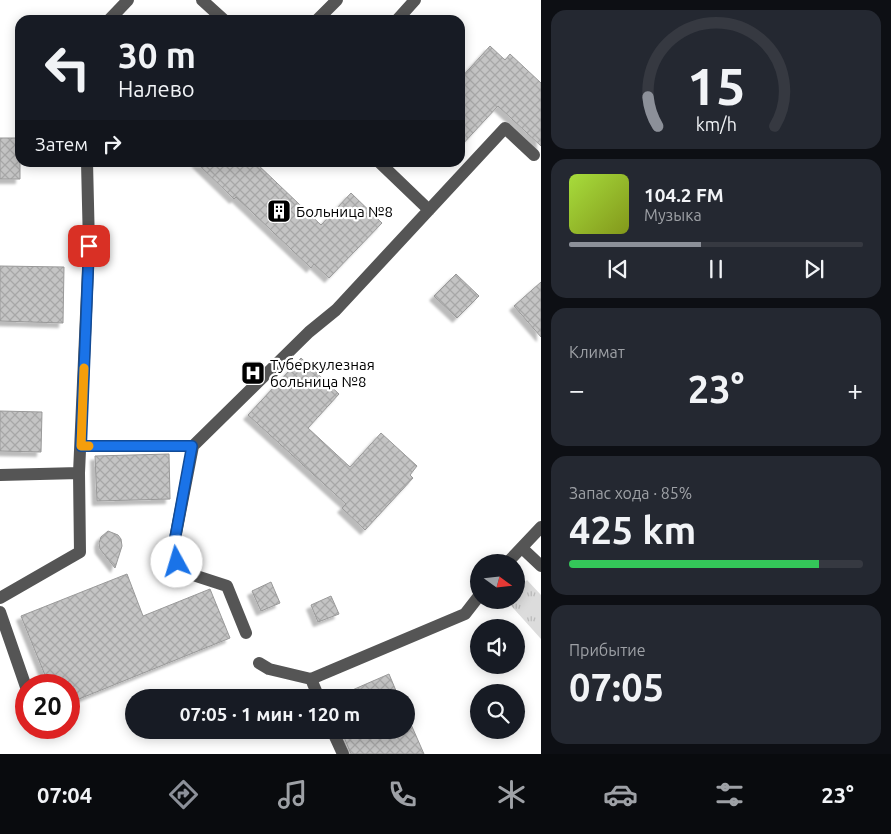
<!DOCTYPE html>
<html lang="ru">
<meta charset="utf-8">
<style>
:root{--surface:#171b24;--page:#242831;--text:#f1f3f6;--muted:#9ea1a6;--line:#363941;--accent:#8c9099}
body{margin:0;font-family:Ubuntu,sans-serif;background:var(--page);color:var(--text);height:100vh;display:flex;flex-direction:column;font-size:19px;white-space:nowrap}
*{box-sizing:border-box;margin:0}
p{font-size:16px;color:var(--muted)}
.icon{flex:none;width:28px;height:28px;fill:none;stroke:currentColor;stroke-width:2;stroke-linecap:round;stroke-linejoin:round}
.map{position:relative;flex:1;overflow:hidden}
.sheet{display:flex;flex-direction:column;gap:10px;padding:10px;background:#0d0f14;width:350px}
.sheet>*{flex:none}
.guide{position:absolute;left:15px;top:15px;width:450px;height:152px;border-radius:15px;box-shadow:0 2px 12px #0003;background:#171b24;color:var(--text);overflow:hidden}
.needle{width:32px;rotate:105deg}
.buttons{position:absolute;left:470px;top:554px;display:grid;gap:10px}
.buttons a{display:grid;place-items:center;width:55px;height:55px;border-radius:50%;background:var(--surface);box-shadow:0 2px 12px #0003;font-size:25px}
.speed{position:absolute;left:15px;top:674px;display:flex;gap:10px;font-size:25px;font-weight:700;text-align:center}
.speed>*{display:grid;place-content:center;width:65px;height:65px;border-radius:50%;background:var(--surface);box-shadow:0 2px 12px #0003;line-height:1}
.speed .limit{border:8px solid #d22;background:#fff;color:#111}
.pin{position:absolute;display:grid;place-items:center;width:42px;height:42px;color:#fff;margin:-21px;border-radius:10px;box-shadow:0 2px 8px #0006}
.me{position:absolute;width:55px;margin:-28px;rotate:354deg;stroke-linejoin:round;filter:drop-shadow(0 0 4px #0008)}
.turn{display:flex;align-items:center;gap:18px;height:105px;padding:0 20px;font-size:22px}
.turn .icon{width:65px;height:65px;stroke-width:2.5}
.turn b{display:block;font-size:35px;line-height:42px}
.then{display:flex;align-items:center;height:48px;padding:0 20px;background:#0003;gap:10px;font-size:19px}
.big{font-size:38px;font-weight:600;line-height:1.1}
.sheet .tile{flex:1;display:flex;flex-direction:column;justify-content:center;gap:8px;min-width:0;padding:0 18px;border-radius:15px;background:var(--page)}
.sheet .dial{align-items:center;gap:0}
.dial svg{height:130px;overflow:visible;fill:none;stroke:var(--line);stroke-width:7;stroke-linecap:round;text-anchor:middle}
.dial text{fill:var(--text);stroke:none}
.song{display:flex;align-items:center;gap:15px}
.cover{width:60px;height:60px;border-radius:8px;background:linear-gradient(135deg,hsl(80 70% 55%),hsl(70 70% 35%))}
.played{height:5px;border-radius:2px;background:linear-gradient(90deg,var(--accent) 45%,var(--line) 45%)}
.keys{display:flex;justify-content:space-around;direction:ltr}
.heat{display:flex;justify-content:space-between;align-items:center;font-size:28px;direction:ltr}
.charge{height:8px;border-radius:4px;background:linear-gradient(90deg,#34c759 85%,var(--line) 0)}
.trip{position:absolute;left:125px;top:689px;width:290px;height:50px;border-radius:25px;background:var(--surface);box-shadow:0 2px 12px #0003;font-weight:600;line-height:50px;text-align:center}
.menu{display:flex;height:80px;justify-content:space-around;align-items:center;background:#090b0e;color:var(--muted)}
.menu .icon{width:35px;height:35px}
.menu .active{color:var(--accent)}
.menu b{font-size:22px;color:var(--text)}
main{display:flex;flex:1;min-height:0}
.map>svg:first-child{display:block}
.park{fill:url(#park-tufts)}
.building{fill:url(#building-cross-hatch);stroke:#999;filter:url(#shadow)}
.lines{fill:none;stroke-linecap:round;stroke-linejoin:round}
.minor{stroke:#555;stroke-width:12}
.route-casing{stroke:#114b97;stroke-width:12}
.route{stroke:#1a73e8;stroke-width:9}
.slow{stroke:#f59e0b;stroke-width:9}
.labels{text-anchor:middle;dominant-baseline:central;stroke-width:4.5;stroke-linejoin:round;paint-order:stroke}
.poi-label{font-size:15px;fill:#000;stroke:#fff;text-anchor:start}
</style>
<main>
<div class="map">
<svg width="541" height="754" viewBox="0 0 541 754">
<defs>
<pattern id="park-tufts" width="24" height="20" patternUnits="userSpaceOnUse" patternTransform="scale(1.25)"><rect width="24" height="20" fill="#dcdcdc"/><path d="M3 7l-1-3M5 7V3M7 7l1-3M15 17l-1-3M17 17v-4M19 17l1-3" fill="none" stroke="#bbb"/></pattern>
<pattern id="building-cross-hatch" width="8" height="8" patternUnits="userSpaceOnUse" patternTransform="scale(1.25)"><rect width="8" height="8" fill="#c4c4c4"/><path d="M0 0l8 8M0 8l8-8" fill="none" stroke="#a7a7a7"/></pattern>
<filter id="shadow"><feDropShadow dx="-4.5" dy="4.5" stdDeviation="1" flood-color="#0004"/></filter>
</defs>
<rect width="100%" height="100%" fill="#fff"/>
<path class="park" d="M527,580l14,15v44l-35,-39h10v-9z"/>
<path class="building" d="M490,46l15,14 5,-6 31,29v63l-43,-40 -38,41v-68z
M0,138h20v41h-20z
M196,162h59l66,63 30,-32 31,30 -53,55 -15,-14 -3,4 -75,-71 -2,2z
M0,266l64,1 -1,56 -63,-2z
M456,274l23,22 -22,22 -23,-22z
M541,282v55l-27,-31z
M301,358l38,36 -31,34 42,39 31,-34 36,33 -7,9 3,3 -48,52 -23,-22 4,-4 -98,-89z
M0,411l42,1 -1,40 -41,-1z
M169,454l1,45 -73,2 -2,-45z
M108,531l10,4 3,4 1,7 -7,22 -15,-19 -1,-6 2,-6z
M127,574l16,42 67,-27 20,49 -161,65v-18h-20l-28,-69z
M271,582l9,21 -19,8 -9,-20z
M331,596l8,18 -21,8 -7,-17z
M389,674l10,24h-65z
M406,713l18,41h-73l-10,-24h65z"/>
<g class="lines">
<path class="minor" d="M202,0l22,20
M109,20l19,-20
M317,20l20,-20
M397,20l18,-20
M379,162l50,48
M81,446h112
M0,475l79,-2
M522,548l19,18
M508,562l33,-35
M0,598l80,-46 -1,-79 10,-227 -2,-84
M0,612l26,75
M246,633l-19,-47 -40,-13 -10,-11 -3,-18 19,-98 116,-114 27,-22 169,-182 29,27
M259,663l10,6 42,10
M319,698l-8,-19 154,-65 14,-18
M332,730l11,24"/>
</g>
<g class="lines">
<g class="route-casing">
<path id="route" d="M89,246l-8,200h111l-18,98 3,18"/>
</g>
<use href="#route" class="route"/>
<path class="slow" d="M84,368l-3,78h8"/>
</g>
<defs>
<g id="building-square" transform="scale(1.25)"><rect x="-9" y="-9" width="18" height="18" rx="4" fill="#000" stroke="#fff"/><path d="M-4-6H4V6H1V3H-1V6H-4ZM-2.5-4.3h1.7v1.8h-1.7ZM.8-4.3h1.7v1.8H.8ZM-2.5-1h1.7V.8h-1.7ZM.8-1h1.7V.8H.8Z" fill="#fff"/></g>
<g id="hospital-square" transform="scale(1.25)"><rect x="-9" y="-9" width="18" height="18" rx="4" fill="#000" stroke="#fff"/><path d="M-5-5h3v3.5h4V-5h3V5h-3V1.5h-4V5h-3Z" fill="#fff"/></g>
</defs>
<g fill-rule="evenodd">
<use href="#building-square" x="279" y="211"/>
<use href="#hospital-square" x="253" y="373"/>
</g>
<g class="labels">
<g class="poi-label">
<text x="296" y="211">Больница №8</text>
<text x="270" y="364">Туберкулезная<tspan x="270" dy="17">больница №8</tspan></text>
</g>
</g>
</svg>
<div class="buttons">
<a><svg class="needle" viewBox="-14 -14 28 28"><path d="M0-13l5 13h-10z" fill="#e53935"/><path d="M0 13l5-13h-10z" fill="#9ea1a6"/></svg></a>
<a><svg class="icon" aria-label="sound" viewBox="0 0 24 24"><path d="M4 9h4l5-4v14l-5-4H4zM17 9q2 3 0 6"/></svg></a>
<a><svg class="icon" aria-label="search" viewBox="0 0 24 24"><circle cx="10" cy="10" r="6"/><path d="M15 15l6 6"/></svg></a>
</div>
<div class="speed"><div class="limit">20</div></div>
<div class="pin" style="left:89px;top:246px;background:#d93025"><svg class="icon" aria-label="arrive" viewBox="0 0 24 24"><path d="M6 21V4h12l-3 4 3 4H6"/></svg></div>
<svg class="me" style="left:177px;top:562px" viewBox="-20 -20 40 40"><circle r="19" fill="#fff"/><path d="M0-13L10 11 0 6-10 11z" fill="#1a73e8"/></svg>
<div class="trip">07:05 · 1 мин · 120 m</div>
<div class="guide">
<div class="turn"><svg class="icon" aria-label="left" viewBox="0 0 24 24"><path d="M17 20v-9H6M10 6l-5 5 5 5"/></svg><div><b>30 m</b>Налево</div></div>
<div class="then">Затем<svg class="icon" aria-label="right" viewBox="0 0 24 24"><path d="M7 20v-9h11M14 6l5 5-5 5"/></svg></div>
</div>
</div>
<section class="sheet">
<div class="tile dial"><svg viewBox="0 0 100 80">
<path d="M14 69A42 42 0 1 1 86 69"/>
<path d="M14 69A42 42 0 0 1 8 51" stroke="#8c9099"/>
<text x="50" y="56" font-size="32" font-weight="700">15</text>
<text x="50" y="72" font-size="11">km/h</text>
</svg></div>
<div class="tile">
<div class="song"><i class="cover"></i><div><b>104.2 FM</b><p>Музыка</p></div></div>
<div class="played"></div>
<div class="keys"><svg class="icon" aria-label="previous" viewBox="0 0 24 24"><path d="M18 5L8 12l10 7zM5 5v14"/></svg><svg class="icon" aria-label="pause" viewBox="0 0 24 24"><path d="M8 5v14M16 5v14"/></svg><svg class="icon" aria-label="next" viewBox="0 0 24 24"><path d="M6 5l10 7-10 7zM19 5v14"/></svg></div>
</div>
<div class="tile"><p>Климат</p>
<div class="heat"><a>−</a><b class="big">23°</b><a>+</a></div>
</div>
<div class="tile"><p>Запас хода · 85%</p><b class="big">425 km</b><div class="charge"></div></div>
<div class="tile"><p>Прибытие</p><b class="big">07:05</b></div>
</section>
</main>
<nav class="menu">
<b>07:04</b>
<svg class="icon active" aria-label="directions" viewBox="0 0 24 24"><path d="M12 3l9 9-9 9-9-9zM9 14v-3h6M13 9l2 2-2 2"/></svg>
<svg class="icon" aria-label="music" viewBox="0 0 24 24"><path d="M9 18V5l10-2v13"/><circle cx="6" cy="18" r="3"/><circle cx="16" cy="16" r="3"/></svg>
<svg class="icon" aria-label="phone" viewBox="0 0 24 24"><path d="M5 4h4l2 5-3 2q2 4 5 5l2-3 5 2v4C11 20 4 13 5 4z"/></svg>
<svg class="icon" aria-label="climate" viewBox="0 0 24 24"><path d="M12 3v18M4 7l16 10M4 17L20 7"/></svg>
<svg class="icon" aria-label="car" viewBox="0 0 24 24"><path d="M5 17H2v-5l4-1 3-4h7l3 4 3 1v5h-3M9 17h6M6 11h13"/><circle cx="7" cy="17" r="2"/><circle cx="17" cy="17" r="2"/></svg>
<svg class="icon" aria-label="filters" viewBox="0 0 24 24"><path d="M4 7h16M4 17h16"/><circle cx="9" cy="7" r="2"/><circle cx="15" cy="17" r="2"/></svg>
<b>23°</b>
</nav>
